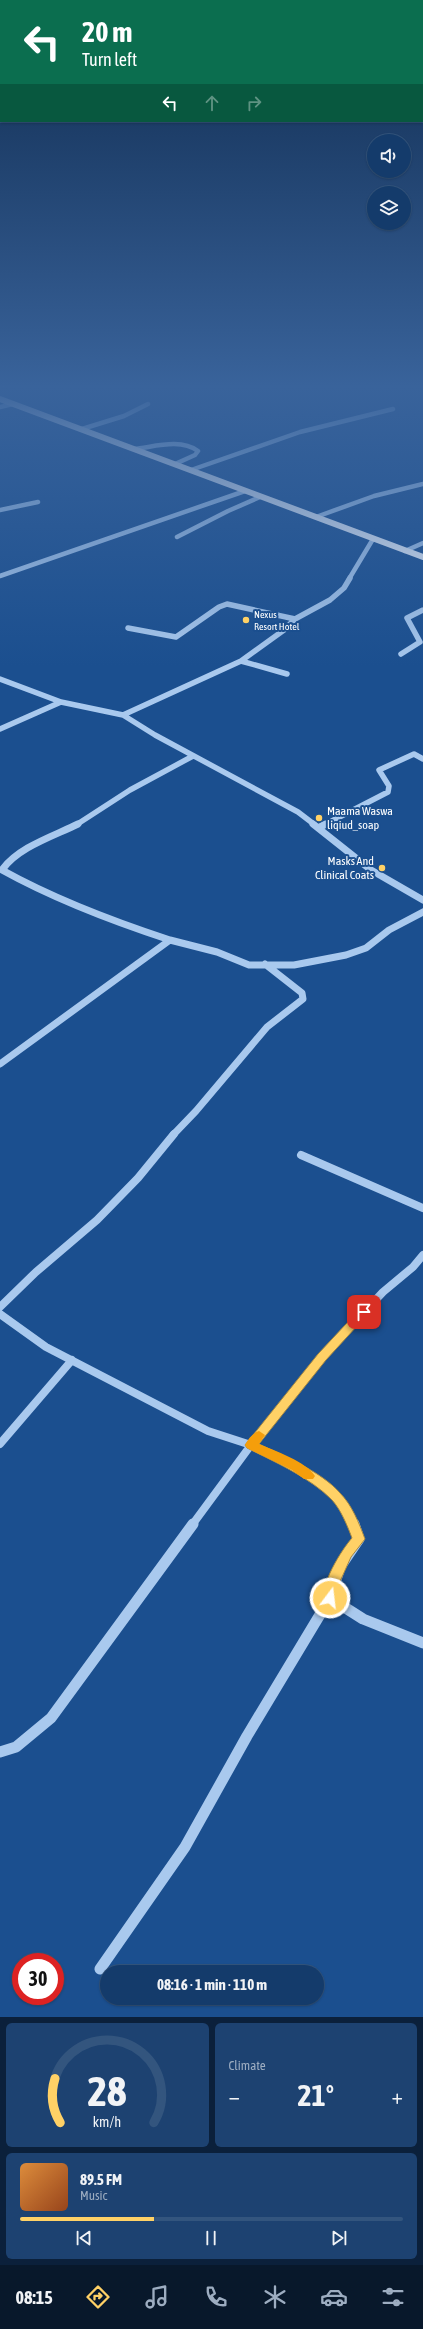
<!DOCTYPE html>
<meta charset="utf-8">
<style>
:root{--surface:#143b6b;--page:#1d4271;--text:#f1f3f6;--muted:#9dadc1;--line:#33557e;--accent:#ffd166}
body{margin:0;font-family:"Asap Condensed",sans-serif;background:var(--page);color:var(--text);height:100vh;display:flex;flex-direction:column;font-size:15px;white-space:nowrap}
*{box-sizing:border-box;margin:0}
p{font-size:13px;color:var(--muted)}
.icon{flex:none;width:22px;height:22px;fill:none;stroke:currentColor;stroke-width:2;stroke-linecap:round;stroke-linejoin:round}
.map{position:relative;height:2017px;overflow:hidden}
.drawer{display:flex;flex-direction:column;gap:6px;padding:6px;background:#0b203b;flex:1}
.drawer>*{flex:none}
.guide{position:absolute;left:0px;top:0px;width:423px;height:122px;box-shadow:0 1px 3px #0004,0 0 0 1px var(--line);background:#0b6e4f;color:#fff;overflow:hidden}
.tools{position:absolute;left:367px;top:134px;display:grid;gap:8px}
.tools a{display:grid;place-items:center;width:44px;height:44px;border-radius:50%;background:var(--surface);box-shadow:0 1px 3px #0004,0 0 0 1px var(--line);font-size:20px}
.speed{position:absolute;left:12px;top:1953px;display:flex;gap:8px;font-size:20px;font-weight:700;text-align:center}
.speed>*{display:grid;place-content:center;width:52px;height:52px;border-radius:50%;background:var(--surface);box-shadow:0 1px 3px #0004,0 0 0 1px var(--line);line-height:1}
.speed .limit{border:6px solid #d22;background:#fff;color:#111}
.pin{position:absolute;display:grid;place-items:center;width:34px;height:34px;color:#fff;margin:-17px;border-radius:8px;box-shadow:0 2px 6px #0006}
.me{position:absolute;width:44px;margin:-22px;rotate:15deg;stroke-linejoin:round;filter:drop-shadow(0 0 3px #0008)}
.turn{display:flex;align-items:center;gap:14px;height:84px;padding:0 16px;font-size:18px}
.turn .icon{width:52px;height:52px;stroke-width:2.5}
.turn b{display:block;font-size:28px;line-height:34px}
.lanes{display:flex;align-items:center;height:38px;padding:0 16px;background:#0003;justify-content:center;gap:20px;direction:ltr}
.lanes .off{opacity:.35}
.big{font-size:30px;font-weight:700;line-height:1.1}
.drawer .card{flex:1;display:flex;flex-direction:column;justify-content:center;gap:6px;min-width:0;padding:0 14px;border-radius:6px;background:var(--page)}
.drawer .dial{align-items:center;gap:0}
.dial svg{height:104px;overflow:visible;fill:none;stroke:var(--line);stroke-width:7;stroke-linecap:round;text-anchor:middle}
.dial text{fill:var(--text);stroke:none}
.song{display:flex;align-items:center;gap:12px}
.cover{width:48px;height:48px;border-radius:6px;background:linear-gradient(135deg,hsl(30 70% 55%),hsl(20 70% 35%))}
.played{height:4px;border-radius:2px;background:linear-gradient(90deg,var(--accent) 35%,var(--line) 35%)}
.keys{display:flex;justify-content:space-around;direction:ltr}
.heat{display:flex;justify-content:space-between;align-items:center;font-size:22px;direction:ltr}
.drawer .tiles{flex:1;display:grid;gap:6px;grid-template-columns:1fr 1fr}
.card:last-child{grid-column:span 2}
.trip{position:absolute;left:100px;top:1965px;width:224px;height:40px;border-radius:20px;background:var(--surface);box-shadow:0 1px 3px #0004,0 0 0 1px var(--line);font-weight:700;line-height:40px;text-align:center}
.menu{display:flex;height:64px;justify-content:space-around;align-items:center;background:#08182b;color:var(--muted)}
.menu .icon{width:28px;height:28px}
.menu .selected{color:var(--accent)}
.menu b{font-size:18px;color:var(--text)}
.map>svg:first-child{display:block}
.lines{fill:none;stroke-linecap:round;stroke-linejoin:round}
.minor-far4{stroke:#a9c9ee;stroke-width:4.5}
.minor-far3{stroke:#a9c9ee;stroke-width:5.5}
.minor-far2{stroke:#a9c9ee;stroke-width:7}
.minor-far1{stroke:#a9c9ee;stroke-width:8}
.minor{stroke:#a9c9ee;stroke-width:11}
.major{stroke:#f0f6ff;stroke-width:6}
.route{fill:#ffd166;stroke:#a68842}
.slow{fill:#f59e0b}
.poi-dot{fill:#ffd166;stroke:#1b4f8f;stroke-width:1.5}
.labels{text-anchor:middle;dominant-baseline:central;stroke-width:4;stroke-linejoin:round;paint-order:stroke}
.far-poi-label{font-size:10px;fill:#fff;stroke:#1b4f8f;text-anchor:start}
.poi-label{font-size:12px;fill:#fff;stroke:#1b4f8f;text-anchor:start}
</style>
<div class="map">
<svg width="423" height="2017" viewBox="0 0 423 2017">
<rect width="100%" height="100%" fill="#1b4f8f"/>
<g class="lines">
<path class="minor-far4" d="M0,407l13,-3
M82,429l42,-13 24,-12
M134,449c20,-2 46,-11 64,2l-3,4 -20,9
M191,470l109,-38 93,-23
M0,510l38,-8
M316,517l58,-21 49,-12
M177,537l51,-26 32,-14
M405,551l18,-8
M0,576l245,-85
M349,579l24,-40"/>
<path class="minor-far3" d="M128,628l48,9 43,-30 8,-3 68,15
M401,654l19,-12 -13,-24 16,-8
M241,661l46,13
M0,679l61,23 62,13 32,20 143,77 17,13
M123,715l118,-54 43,-31 11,-11 35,-19 14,-12 6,-10
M0,729l61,-27
M76,825l54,-35 63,-34
M324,825l64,-33 1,-6 -10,-16 35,-16 9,5"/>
<path class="minor-far2" d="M78,824c-24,12 -60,23 -76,46 54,30 110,51 168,70
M313,824l58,46 52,30
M320,827l6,-3
M0,1064l170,-124 47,12 32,13h45l52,-10 20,-7 23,-18 34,-18
M173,1135l23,-24 71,-84 36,-28 -1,-6 -37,-29"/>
<path class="minor-far1" d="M301,1155l122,53
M0,1307l36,-35 61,-52 41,-42 36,-44
M0,1314l46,33 162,84 43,14 46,22 39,29 18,29
M0,1444l72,-84
M192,1525l59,-80 71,-88 61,-65 30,-25 10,-12"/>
<path class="minor" d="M354,1524l5,15 -19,28 -10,31 33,21 60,24
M0,1752l16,-5 35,-29 142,-194
M100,1969l85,-122 62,-111 83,-138"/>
<path class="major" d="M0,384l4,-1
M0,399l423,158"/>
</g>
<linearGradient id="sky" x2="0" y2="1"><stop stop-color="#0f2b4f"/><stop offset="0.58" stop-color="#39639b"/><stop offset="1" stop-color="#39639b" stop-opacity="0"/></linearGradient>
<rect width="423" height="666" fill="url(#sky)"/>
<path class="route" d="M364,1308l4,1v5l-42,46 -67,84c25,12 63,28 81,49 12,12 19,30 25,46l-14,18 -13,29 -3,16h-10c-7,-15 17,-53 27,-64 -5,-13 -11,-28 -20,-38 -21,-22 -59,-39 -85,-52l-2,-3 73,-91 42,-45z"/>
<path class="slow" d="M259,1431l6,4 -6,9c14,6 48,18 56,32l-2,3h-9l-12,-9 -45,-22 -2,-3c3,-6 8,-12 14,-14z"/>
<g class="poi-dot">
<circle cx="246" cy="620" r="4"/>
<circle cx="319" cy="818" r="4"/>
<circle cx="382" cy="868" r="4"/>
</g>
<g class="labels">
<g class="far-poi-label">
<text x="254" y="614">Nexus<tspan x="254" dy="12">Resort Hotel</tspan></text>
</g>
<g class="poi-label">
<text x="327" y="811">Maama Waswa<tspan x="327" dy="14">liqiud_soap</tspan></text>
<text x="374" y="861" text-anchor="end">Masks And<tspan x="374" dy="14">Clinical Coats</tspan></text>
</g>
</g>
</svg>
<div class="tools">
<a><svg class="icon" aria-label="sound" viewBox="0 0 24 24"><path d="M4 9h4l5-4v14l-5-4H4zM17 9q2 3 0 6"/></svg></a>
<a><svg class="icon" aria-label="layers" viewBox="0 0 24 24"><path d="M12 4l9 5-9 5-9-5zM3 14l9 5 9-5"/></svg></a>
</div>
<div class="speed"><div class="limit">30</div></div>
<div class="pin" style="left:364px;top:1312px;background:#d93025"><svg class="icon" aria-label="arrive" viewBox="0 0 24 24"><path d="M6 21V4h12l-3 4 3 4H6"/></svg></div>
<svg class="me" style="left:330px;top:1598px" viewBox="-20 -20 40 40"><circle r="17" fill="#ffd166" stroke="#fff" stroke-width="3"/><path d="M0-11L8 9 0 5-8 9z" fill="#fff"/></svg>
<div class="trip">08:16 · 1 min · 110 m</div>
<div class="guide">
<div class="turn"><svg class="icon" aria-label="left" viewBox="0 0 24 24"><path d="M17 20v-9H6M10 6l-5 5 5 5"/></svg><div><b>20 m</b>Turn left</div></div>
<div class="lanes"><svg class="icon" aria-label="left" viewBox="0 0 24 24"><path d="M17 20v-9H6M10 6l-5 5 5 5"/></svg><svg class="icon off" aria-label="ahead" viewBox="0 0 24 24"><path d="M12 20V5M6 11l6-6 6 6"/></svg><svg class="icon off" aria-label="right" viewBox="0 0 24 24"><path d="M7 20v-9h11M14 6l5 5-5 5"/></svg></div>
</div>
</div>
<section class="drawer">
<div class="tiles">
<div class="card dial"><svg viewBox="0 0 100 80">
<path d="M14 69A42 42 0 1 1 86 69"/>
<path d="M14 69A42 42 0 0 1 10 35" stroke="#ffd166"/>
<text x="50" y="56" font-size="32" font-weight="700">28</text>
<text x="50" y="72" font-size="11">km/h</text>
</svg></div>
<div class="card"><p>Climate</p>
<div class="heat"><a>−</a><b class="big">21°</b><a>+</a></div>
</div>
<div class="card">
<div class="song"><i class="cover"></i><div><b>89.5 FM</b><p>Music</p></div></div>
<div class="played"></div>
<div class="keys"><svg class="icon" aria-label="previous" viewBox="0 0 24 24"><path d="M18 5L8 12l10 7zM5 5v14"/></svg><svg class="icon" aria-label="pause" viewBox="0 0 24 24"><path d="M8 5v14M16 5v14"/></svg><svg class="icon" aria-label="next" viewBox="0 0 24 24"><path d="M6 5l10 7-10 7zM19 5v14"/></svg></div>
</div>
</div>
</section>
<nav class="menu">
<b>08:15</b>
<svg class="icon selected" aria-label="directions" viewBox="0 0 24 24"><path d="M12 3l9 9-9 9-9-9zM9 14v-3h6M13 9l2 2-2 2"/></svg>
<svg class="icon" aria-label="music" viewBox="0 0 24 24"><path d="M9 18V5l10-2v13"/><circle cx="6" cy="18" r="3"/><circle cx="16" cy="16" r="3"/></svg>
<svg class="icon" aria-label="phone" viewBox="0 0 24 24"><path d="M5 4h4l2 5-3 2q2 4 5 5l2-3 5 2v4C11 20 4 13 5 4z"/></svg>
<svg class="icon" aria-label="climate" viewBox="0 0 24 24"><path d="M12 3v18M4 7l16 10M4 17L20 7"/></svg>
<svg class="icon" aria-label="car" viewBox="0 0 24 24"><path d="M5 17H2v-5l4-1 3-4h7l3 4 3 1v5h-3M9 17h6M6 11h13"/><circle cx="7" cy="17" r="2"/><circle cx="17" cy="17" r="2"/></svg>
<svg class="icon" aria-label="filters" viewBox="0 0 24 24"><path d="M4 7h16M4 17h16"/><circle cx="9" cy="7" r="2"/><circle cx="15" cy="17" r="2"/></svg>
</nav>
